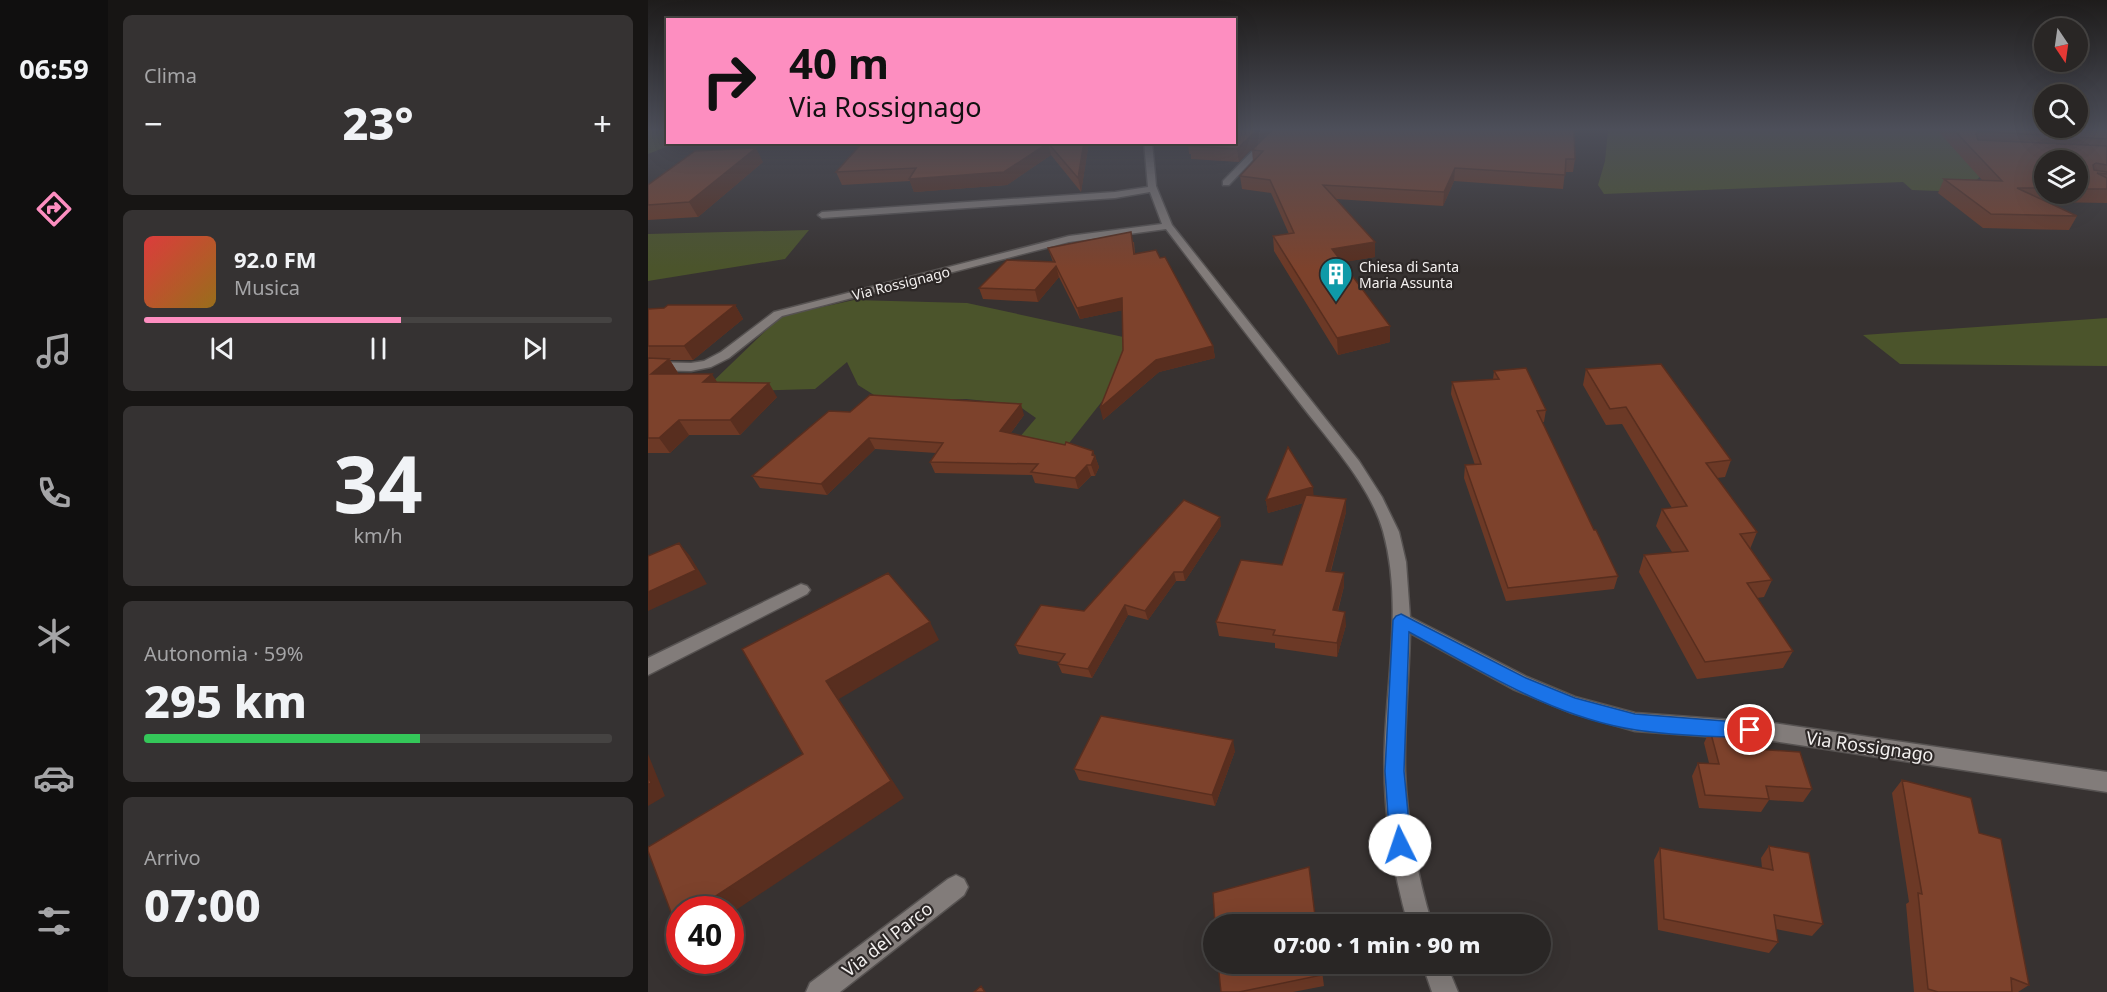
<!DOCTYPE html>
<html lang="it">
<meta charset="utf-8">
<style>
:root{--surface:#292625;--page:#353232;--text:#f1f3f6;--muted:#a5a5a7;--line:#454342;--accent:#fd8ec0}
body{margin:0;font-family:"Noto Sans",sans-serif;background:var(--page);color:var(--text);height:100vh;display:flex;flex-direction:column;font-size:22px;white-space:nowrap}
*{box-sizing:border-box;margin:0}
p{font-size:20px;color:var(--muted)}
.icon{flex:none;width:33px;height:33px;fill:none;stroke:currentColor;stroke-width:2;stroke-linecap:round;stroke-linejoin:round}
.map{position:relative;flex:1;overflow:hidden}
.drawer{display:flex;flex-direction:column;gap:15px;padding:15px;background:#171514;width:540px}
.drawer>*{flex:none}
.banner{position:absolute;left:18px;top:18px;width:570px;height:126px;border-radius:0px;box-shadow:0 6px 24px #0002,0 0 0 2px var(--line);background:#fd8ec0;color:#111;overflow:hidden}
.needle{width:39px;rotate:167deg}
.buttons{position:absolute;left:1386px;top:18px;display:grid;gap:12px}
.buttons a{display:grid;place-items:center;width:54px;height:54px;border-radius:50%;background:var(--surface);box-shadow:0 6px 24px #0002,0 0 0 2px var(--line);font-size:30px}
.speed{position:absolute;left:18px;top:896px;display:flex;gap:12px;font-size:30px;font-weight:700;text-align:center}
.speed>*{display:grid;place-content:center;width:78px;height:78px;border-radius:50%;background:var(--surface);box-shadow:0 6px 24px #0002,0 0 0 2px var(--line);line-height:1}
.speed .limit{border:9px solid #d22;background:#fff;color:#111}
.pin{position:absolute;display:grid;place-items:center;width:51px;height:51px;color:#fff;margin:-26px;border:3px solid #fff;border-radius:50%;box-shadow:0 2px 6px #0007}
.me{position:absolute;width:66px;margin:-33px;rotate:356deg;stroke-linejoin:round;filter:drop-shadow(0 0 4px #0008)}
.turn{display:flex;align-items:center;gap:21px;height:126px;padding:0 24px;font-size:27px}
.turn .icon{width:78px;height:78px;stroke-width:2.5}
.turn b{display:block;font-size:42px;line-height:51px}
.big{font-size:45px;font-weight:800;line-height:1.1}
.drawer .widget{flex:1;display:flex;flex-direction:column;justify-content:center;gap:9px;min-width:0;padding:0 21px;border-radius:9px;background:var(--page)}
.drawer .dial{align-items:center;gap:0}
.dial b{font-size:78px;line-height:1}
.song{display:flex;align-items:center;gap:18px}
.cover{width:72px;height:72px;border-radius:9px;background:linear-gradient(135deg,hsl(0 70% 55%),hsl(40 70% 35%))}
.played{height:6px;border-radius:3px;background:linear-gradient(90deg,var(--accent) 55%,var(--line) 55%)}
.keys{display:flex;justify-content:space-around;direction:ltr}
.heat{display:flex;justify-content:space-between;align-items:center;font-size:33px;direction:ltr}
.charge{height:9px;border-radius:4px;background:linear-gradient(90deg,#34c759 59%,var(--line) 0)}
.trip{position:absolute;left:555px;top:914px;width:348px;height:60px;border-radius:30px;background:var(--surface);box-shadow:0 6px 24px #0002,0 0 0 2px var(--line);font-weight:800;line-height:60px;text-align:center}
main{display:flex;flex:1;min-height:0}
.dock{display:flex;flex-direction:column;width:108px;justify-content:space-around;align-items:center;background:#100f0f;color:var(--muted)}
.dock .icon{width:42px;height:42px}
.dock .active{color:var(--accent)}
.dock b{font-size:27px;color:var(--text)}
.map>svg:first-child{display:block}
.green{fill:#4b542b}
.lines{fill:none;stroke-linecap:round;stroke-linejoin:round}
.minor-casing{stroke:#565251;stroke-width:3}
.minor{fill:#827c7a;fill-rule:evenodd}
.wall{fill:#6c3926;fill-rule:evenodd}
.shaded-wall{fill:#582e1f}
.building{fill:#7d422c;stroke:#582e1f;stroke-width:1.5}
.route{fill:#1a73e8;stroke:#114b97;stroke-width:1.5}
.labels{text-anchor:middle;dominant-baseline:central;stroke-width:4.5;stroke-linejoin:round;paint-order:stroke}
.far-poi-label{font-size:14px;fill:#f3f0ef;stroke:#2d2827;text-anchor:start}
.far-street-label{font-size:14px;fill:#f3f0ef;stroke:#2d2827}
.near-street-label{font-size:18px;fill:#f3f0ef;stroke:#2d2827}
</style>
<main>
<nav class="dock">
<b>06:59</b>
<svg class="icon active" aria-label="directions" viewBox="0 0 24 24"><path d="M12 3l9 9-9 9-9-9zM9 14v-3h6M13 9l2 2-2 2"/></svg>
<svg class="icon" aria-label="music" viewBox="0 0 24 24"><path d="M9 18V5l10-2v13"/><circle cx="6" cy="18" r="3"/><circle cx="16" cy="16" r="3"/></svg>
<svg class="icon" aria-label="phone" viewBox="0 0 24 24"><path d="M5 4h4l2 5-3 2q2 4 5 5l2-3 5 2v4C11 20 4 13 5 4z"/></svg>
<svg class="icon" aria-label="climate" viewBox="0 0 24 24"><path d="M12 3v18M4 7l16 10M4 17L20 7"/></svg>
<svg class="icon" aria-label="car" viewBox="0 0 24 24"><path d="M5 17H2v-5l4-1 3-4h7l3 4 3 1v5h-3M9 17h6M6 11h13"/><circle cx="7" cy="17" r="2"/><circle cx="17" cy="17" r="2"/></svg>
<svg class="icon" aria-label="filters" viewBox="0 0 24 24"><path d="M4 7h16M4 17h16"/><circle cx="9" cy="7" r="2"/><circle cx="15" cy="17" r="2"/></svg>
</nav>
<section class="drawer">
<div class="widget"><p>Clima</p>
<div class="heat"><a>−</a><b class="big">23°</b><a>+</a></div>
</div>
<div class="widget">
<div class="song"><i class="cover"></i><div><b>92.0 FM</b><p>Musica</p></div></div>
<div class="played"></div>
<div class="keys"><svg class="icon" aria-label="previous" viewBox="0 0 24 24"><path d="M18 5L8 12l10 7zM5 5v14"/></svg><svg class="icon" aria-label="pause" viewBox="0 0 24 24"><path d="M8 5v14M16 5v14"/></svg><svg class="icon" aria-label="next" viewBox="0 0 24 24"><path d="M6 5l10 7-10 7zM19 5v14"/></svg></div>
</div>
<div class="widget dial"><b>34</b><p>km/h</p></div>
<div class="widget"><p>Autonomia · 59%</p><b class="big">295 km</b><div class="charge"></div></div>
<div class="widget"><p>Arrivo</p><b class="big">07:00</b></div>
</section>
<div class="map">
<svg width="1459" height="992" viewBox="0 0 1459 992">
<rect width="100%" height="100%" fill="#373231"/>
<path class="green" d="M0,130h19l1,12 8,1 -28,11z
M960,130h377v42l-21,20 -52,-2 -9,-8 -299,12 -6,-9 7,-24z
M161,230l-24,29 -137,22v-47z
M206,300l113,3 161,35 -2,33 -79,100 -51,-6 40,-47 -20,-14 -50,-5 -37,1 -55,-5 -16,-10 -11,-23 -32,27 -113,3 79,-76z
M1459,318v48l-207,-2 -37,-29z"/>
<g class="lines">
<g class="minor-casing">
<path id="minor" d="M625,130h8l-52,55h-6v-4z
M496,142h8l4,44 16,39 187,236 23,36 17,35 7,30 4,55 117,60 48,20 60,16 138,10 334,49v20l-334,-51 -138,-10 -63,-18 -59,-24 -103,-56c-1,46 -6,92 -5,138 2,52 12,103 27,153h-24c-17,-60 -26,-122 -23,-184 3,-69 17,-141 -2,-209 -13,-46 -55,-91 -84,-129 -45,-58 -89,-115 -133,-173l-97,13 -287,74 -53,42 -18,9 -20,4 -43,-1v-8l43,1 13,-2 17,-9 53,-40 295,-76 93,-12 -12,-32 -35,6 -293,20 -4,-3 4,-3 293,-20 33,-5z
M153,584l6,2 3,4 -3,4 -159,81v-17z
M308,875l8,4 4,8 -4,8 -124,97h-34l4,-9 138,-104z
M774,963h24l12,29h-26z"/>
</g>
<use href="#minor" class="minor"/>
</g>
<path class="wall" d="M622,130l-31,32 -48,-3v-5h-2l-1,-12h46z
M1289,130h170v73l-58,-1 28,14 -8,14 -86,-2 -45,-35 6,-14 38,1zM1396,160h34v34h-34z
M215,142h226l-8,50 -30,-37 -44,30 -93,7 -4,-11 -68,4 -6,-13z
M604,150l323,9 -2,13h-8l-2,17 -109,-8 -11,25 -107,-7 39,58 -33,5 48,80 -52,13 -64,-104 -1,-15 16,-2 -18,-41 -29,-4 -2,-13 13,-14z
M115,162l-65,55 -50,3v-35z
M486,242l1,12 78,92 2,12 -56,14 -56,48 20,-70 -1,-40 -42,9 -21,-42 -21,25 -55,-3 -4,-11 74,-26 -5,-14z
M87,305l8,14 -50,41h-23l8,13 -1,1 100,23 -37,38h-51l-19,18h-22v-144z
M938,369l145,91 -6,17 -8,1 40,54 -7,17 22,31 -8,17 -7,1 36,53 -10,17 -86,11 -58,-107 5,-17 28,-3 -16,-26 6,-17 10,-1 -50,-84 -16,1 -23,-40z
M846,371l52,39 -2,12h-2l52,108 24,46 -4,13 -108,12 -42,-123 1,-13h10l-24,-71 1,-12 41,-2z
M202,412l174,3 -14,19 83,17 6,16 -4,9h-4l-13,13 -43,-6 -3,-8 -97,-2 -5,-11 6,-9 -61,-4 -48,46 -67,-7 -8,-12z
M665,496l33,16 -15,59 13,15 -6,25 8,14 -9,32 -62,-9v-5l-56,-7 -3,-14 66,-57 21,-62 -35,10 -2,-13z
M573,526l-36,55h-9l-28,39 -20,-5 -36,63 -30,-5 -4,-9 2,-2 -41,-8 -4,-9 69,-34z
M1062,730l45,19 57,40 -9,13 -34,-2 -8,12 -62,-4 -7,-32 6,-13h11l-5,-20z
M587,751l-20,55 -136,-26 -5,-11z
M1254,780l77,53 50,152 -11,7h-104l-8,-88 3,-2 -17,-109z
M1121,846l54,78 -11,12 -36,-7 2,13 -9,11 -111,-23 -4,-70 6,-12 102,20 -1,-10z
M673,963l3,23 -31,6h-72z"/>
<path class="shaded-wall" d="M609,130h13l-31,32 -2,-13z
M436,142h5l-8,50 -3,-14z
M400,143l3,12 -44,30 -93,7 -5,-13z
M108,148l7,14 -65,55 -9,-15z
M807,168l-1,13 -11,25 1,-14z
M727,242v15l-42,7 -1,-15z
M408,266l3,11 -21,25 -3,-12z
M474,298l2,12 -44,9 -3,-11z
M87,305l8,14 -50,41 -9,-14z
M742,326v16l-52,13 -1,-17z
M565,346l2,12 -56,14 -56,48 -3,-12 56,-48z
M21,359l9,14 -18,15 -9,-14z
M64,374l9,14 -18,-6z
M121,383l8,14 -37,38 -10,-15z
M373,404l3,11 -20,27 -4,-11z
M31,420l10,15 -19,18 -11,-15z
M221,438l6,11 -48,46 -6,-11z
M445,451l6,16 -4,9 -4,-11z
M439,465l4,11 -13,13 -3,-11z
M665,487l1,13 -46,13 -2,-13z
M698,499v13l-19,72 -1,-13z
M572,517l1,9 -36,55 -2,-9z
M31,543l11,13 17,28 -59,27v-19z
M526,572l2,9 -28,39 -3,-9z
M696,573v13l-10,38 -1,-14z
M477,605l3,10 -36,63 -4,-9z
M697,612l1,13 -9,32v-14z
M282,622l9,18 -100,59 65,99 -174,116v-5h-34l195,-128 -65,-100z
M585,740l2,11 -20,55 -3,-11z
M0,754l17,42 -17,10z"/>
<path class="building" d="M586,130h23l-20,19 -48,-3 5,-4h40z
M624,130h302l1,29h-9l-1,16 -110,-7 -11,24 -121,-7 52,57 -43,7 58,77 -53,12 -64,-102 21,-3 -24,-53 -30,-4 23,-25 -11,-1z
M1306,130h153v9l-129,-8 -2,3 2,6 129,6v19l-11,-2 -3,2 1,5 13,2v2l-10,-1 10,5v11h-29v-29h-34v28h-27l60,28 -86,-2 -47,-35 58,2z
M215,142h221l-6,36 -30,-35 -44,29 -95,7 7,-11 -80,4z
M108,148l-67,54 -41,3v-20l47,-34z
M483,232l3,22 22,-4 4,8 5,-1 48,89 -57,14 -56,48 23,-58 -1,-52 -45,10 -21,-42 -21,24 -56,-2 28,-28 48,2 -7,-14z
M20,305h67l-51,41h-36v-37l16,-1z
M0,358l21,1 -18,15h61l-9,8 66,1 -39,37h-51l-20,18h-11z
M1013,364l70,96 -25,3 51,69 -17,2 32,46 -25,3 46,68 -88,11 -61,-107 44,-4 -26,-42 25,-3 -61,-99 -16,2 -24,-40z
M878,368l20,42 -9,1 57,119h2l22,46 -110,12 -43,-123 16,-1 -29,-82 47,-3 -5,-8z
M222,395l151,9 -21,27 65,14 1,-3 27,9 -1,4 3,1 -4,9h-4l-12,13 -44,-6 7,-8 -108,-2 13,-19 -74,-5 -48,46 -69,-8 77,-65 21,1z
M640,447l25,40 -47,13z
M658,495l40,4 -20,72 18,2 -11,37 12,2 -8,31 -64,-8 2,-5 -59,-8 25,-62 41,5z
M536,500l36,17 -37,55h-9l-29,39 -20,-6 -37,64 -30,-5 7,-10 -50,-9 26,-40 43,6z
M31,543l17,27 -48,22v-36z
M240,573l42,49 -104,59 65,100 -195,128h-16v11l-5,3 -27,-72v-4l155,-93 -61,-105z
M453,716l132,24 -21,55 -138,-26z
M1062,730l40,3 5,16 45,3 12,37 -46,-3 3,13 -64,-4 -7,-32 21,1z
M0,776l3,7 -3,1z
M1254,780l69,18 8,35 22,6 28,146 -18,-7 1,14h-74l-10,-3 -10,-96 4,1z
M1121,846l40,7 14,71 -49,-9 4,27 -114,-23 -4,-71 113,22z
M661,867l7,57h-101l-2,-31z
M570,963h103l1,12 -83,17h-18z
M333,986l4,6h-11z"/>
<linearGradient id="sky" x2="0" y2="1"><stop stop-color="#1e1c1b"/><stop offset="0.48" stop-color="#4d4f5a"/><stop offset="1" stop-color="#4d4f5a" stop-opacity="0"/></linearGradient>
<rect width="1459" height="269" fill="url(#sky)"/>
<path class="route" d="M753,614l125,64 49,20 60,16 115,9 7,2 2,5 -2,6 -7,2c-38,-2 -77,-2 -114,-8 -82,-12 -156,-60 -227,-98l-5,139 7,74 -3,8 -8,2 -7,-2 -3,-8 -5,-74 8,-151 3,-4z"/>
<defs>
<g id="building-pin" transform="scale(1.725)"><path d="M0 17L-7.5 6A9.5 9.5 0 1 1 7.5 6Z" fill="#0f9aa8" stroke="#2d2827"/><path d="M-4-6H4V6H1V3H-1V6H-4ZM-2.5-4.3h1.7v1.8h-1.7ZM.8-4.3h1.7v1.8H.8ZM-2.5-1h1.7V.8h-1.7ZM.8-1h1.7V.8H.8Z" fill="#fff"/></g>
</defs>
<g fill-rule="evenodd">
<use href="#building-pin" x="688" y="274"/>
</g>
<g class="labels">
<g class="far-poi-label">
<text x="711" y="266">Chiesa di Santa<tspan x="711" dy="16">Maria Assunta</tspan></text>
</g>
<g class="far-street-label">
<text transform="translate(253 283) rotate(-14)">Via Rossignago</text>
</g>
<g class="near-street-label">
<text transform="translate(1222 746) rotate(8)">Via Rossignago</text>
<text transform="translate(239 939) rotate(-38)">Via del Parco</text>
</g>
</g>
</svg>
<div class="buttons">
<a><svg class="needle" viewBox="-14 -14 28 28"><path d="M0-13l5 13h-10z" fill="#e53935"/><path d="M0 13l5-13h-10z" fill="#a5a5a7"/></svg></a>
<a><svg class="icon" aria-label="search" viewBox="0 0 24 24"><circle cx="10" cy="10" r="6"/><path d="M15 15l6 6"/></svg></a>
<a><svg class="icon" aria-label="layers" viewBox="0 0 24 24"><path d="M12 4l9 5-9 5-9-5zM3 14l9 5 9-5"/></svg></a>
</div>
<div class="speed"><div class="limit">40</div></div>
<div class="pin" style="left:1102px;top:730px;background:#d93025"><svg class="icon" aria-label="arrive" viewBox="0 0 24 24"><path d="M6 21V4h12l-3 4 3 4H6"/></svg></div>
<svg class="me" style="left:752px;top:845px" viewBox="-20 -20 40 40"><circle r="19" fill="#fff"/><path d="M0-13L10 11 0 6-10 11z" fill="#1a73e8"/></svg>
<div class="trip">07:00 · 1 min · 90 m</div>
<div class="banner">
<div class="turn"><svg class="icon" aria-label="right" viewBox="0 0 24 24"><path d="M7 20v-9h11M14 6l5 5-5 5"/></svg><div><b>40 m</b>Via Rossignago</div></div>
</div>
</div>
</main>
